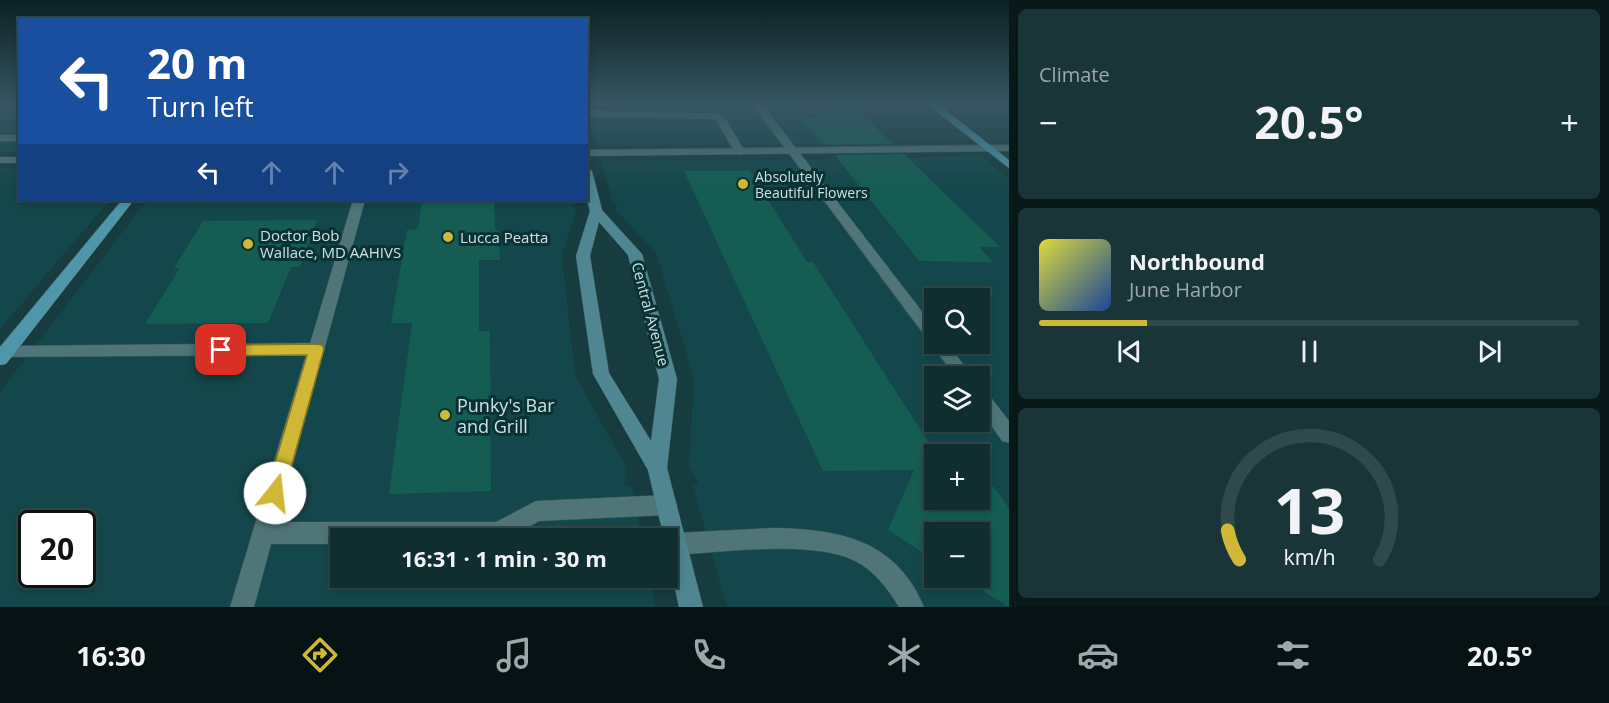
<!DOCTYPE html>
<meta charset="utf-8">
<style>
:root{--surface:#102d2f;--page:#193537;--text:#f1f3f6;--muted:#9ca8aa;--line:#30494b;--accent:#d0b736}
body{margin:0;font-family:"Open Sans",sans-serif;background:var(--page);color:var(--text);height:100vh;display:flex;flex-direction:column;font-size:22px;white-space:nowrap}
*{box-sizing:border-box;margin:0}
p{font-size:20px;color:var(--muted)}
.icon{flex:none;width:33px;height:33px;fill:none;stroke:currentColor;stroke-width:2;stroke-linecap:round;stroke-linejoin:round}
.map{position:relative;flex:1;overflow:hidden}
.details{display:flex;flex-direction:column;gap:9px;padding:9px;background:#09191a;width:600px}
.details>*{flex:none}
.top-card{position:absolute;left:18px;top:18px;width:570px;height:183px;border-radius:0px;box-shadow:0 3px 9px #0003,0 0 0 2px var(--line);background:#1a4fa0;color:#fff;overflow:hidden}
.fabs{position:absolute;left:924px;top:288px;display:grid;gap:12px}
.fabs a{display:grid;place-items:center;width:66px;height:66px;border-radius:0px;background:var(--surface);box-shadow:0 3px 9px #0003,0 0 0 2px var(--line);font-size:30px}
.speed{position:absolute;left:18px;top:510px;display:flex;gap:12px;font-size:30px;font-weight:700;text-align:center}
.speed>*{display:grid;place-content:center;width:78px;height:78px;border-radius:50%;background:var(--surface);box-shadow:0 3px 9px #0003,0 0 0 2px var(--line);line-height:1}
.speed .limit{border:3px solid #111;border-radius:9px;background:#fff;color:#111}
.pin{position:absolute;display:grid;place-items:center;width:51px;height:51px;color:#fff;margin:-26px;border-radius:12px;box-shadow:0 3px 9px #0006}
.me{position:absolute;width:66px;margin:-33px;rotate:16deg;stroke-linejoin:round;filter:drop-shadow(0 0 4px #0008)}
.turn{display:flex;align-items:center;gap:21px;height:126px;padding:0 30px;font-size:27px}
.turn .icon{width:78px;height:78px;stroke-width:2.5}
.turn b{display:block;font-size:42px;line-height:51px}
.lanes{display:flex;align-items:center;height:57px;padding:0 30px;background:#0003;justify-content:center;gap:30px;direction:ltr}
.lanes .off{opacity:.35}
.big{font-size:45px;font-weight:700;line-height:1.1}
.details .card{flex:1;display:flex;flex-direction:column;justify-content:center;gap:9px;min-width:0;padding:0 21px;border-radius:9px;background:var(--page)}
.details .dial{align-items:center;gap:0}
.dial svg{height:156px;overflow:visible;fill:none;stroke:var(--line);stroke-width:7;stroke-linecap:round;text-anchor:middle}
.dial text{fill:var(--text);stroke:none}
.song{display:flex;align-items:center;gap:18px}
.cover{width:72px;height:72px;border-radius:9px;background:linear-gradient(135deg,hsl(60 70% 55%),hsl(220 70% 35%))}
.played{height:6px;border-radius:3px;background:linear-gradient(90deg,var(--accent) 20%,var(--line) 20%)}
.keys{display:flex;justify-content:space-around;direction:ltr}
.heat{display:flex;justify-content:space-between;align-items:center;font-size:33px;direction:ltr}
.trip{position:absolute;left:330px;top:528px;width:348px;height:60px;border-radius:0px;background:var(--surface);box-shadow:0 3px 9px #0003,0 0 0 2px var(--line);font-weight:700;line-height:60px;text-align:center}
.menu{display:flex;height:96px;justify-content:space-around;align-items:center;background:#061213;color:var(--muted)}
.menu .icon{width:42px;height:42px}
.menu .selected{color:var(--accent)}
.menu b{font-size:27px;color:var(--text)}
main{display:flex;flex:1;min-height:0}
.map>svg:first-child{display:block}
.built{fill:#14474b;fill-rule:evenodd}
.building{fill:#155d53}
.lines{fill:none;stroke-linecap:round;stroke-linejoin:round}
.lane-casing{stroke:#3d5759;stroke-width:1}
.street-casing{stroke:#3d5759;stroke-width:1}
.secondary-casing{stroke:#3d5759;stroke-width:1}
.primary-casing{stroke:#3d5759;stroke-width:1}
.lane{fill:#4f7578;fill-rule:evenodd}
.street{fill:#4f7578;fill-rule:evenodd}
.secondary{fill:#4f8691;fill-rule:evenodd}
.primary{fill:#4f96aa;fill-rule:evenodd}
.route{fill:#d0b736;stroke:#877723;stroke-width:1.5}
.poi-dot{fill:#d0b736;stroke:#0a3235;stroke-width:2}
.labels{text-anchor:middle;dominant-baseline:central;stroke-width:6;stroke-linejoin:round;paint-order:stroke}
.far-poi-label{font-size:14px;fill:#cde1e2;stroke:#0a3235;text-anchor:start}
.poi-label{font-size:15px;fill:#cde1e2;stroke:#0a3235;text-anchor:start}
.street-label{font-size:15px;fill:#cde1e2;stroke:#0a3235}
.near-poi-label{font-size:18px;fill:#cde1e2;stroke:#0a3235;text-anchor:start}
</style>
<main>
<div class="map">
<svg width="1009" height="607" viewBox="0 0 1009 607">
<rect width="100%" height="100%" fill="#163c3f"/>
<path class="built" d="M0,104h19v48h-19z
M586,104h214l30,40 -233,2z
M981,156l28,23v428h-282l-34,-121 6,-2 -10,-17 5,-89 -38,-125 -40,-43 1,-6 -4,-1 -12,-42 198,-1zM934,298h46v46h-46zM934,376h46v46h-46zM934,454h46v46h-46zM934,532h46v46h-46z
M0,168h19l1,32h90l-110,129z
M147,200h428l1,4 -5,1 5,6 -14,45 13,119 52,94 -3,16 8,2 10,51h-302v40h310l5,29h-655v-215zM32,524h50v50h-50z"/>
<path class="building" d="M858,110l35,34 -68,1 -24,-27h17l-7,-7z
M904,154l96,93h-21l14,15 -74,-1 -84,-106z
M684,171h66l57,91h6l123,192 -2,46h46v-13h14l15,21v99l-47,-29h18v-46h-46v28l-46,-30 26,-60 -91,1z
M422,200h72l1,30h3l2,30h-21v71h11l1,160 -102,3 23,-171h-21l16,-93 11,-1z
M317,220l-17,47h-9l-23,56 -123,1 35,-56h-6l29,-47z"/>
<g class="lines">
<g class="lane-casing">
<path id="lane" d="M752,104h10l172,223v17h14l24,32h-17z
M586,110l131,4 7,2 21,36 -5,3 -4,-1 -20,-34 -3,-1 -127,-3z
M0,135h20v6h-20z
M353,200h12l-88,322h219l40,-21 131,-6 7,3 3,7 -3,7 -7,3 -128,6 -30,17h-169v6h-69l-17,63h-24l76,-252 -306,2v-10l5,-1 305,-3z
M980,389l6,2 23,30v22l-7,-2 -22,-32z
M772,528c66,1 124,11 152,79h-25c-11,-18 -25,-37 -44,-46 -41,-21 -133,-9 -179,-6l-8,-5v-14l8,-3z"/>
</g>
<g class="street-casing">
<path id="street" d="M1009,145v6l-423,5v-6z
M0,157h20v6h-20z"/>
</g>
<g class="secondary-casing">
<path id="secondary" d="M586,168l6,3 10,39 40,44 35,125 -10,89 36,139h-24l-11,-51v-18h-4l-16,-68 -55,-96 -17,-118 14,-45 -4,-14zM599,222l29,33 31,124 -8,62 -42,-68 -19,-117z"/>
</g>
<g class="primary-casing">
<path id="primary" d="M927,104h11l71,56v8z
M122,200h12l-128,164 -6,1v-18z"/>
</g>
<use href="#lane" class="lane"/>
<use href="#street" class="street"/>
<use href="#secondary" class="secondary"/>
<use href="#primary" class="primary"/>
</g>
<linearGradient id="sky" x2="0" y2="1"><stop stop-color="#0c2123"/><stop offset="0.55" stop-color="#365663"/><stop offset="1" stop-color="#365663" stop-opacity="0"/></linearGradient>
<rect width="1009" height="189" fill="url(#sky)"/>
<path class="route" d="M316,344l6,1 2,4 -40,144 -2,6 -7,3 -6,-3 -3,-6 41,-138 -86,1 -5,-2 -3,-4 3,-4 5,-1z"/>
<g class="poi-dot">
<circle cx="743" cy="184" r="6"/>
<circle cx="448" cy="237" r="6"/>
<circle cx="248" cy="244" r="6"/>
<circle cx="445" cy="415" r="6"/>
</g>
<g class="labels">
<g class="far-poi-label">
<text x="755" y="176">Absolutely<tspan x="755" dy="16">Beautiful Flowers</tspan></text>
</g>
<g class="poi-label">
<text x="260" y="235">Doctor Bob<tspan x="260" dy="17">Wallace, MD AAHIVS</tspan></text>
<text x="460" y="237">Lucca Peatta</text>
</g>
<g class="street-label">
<text transform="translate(651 314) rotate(75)">Central Avenue</text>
</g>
<g class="near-poi-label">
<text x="457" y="405">Punky's Bar<tspan x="457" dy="21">and Grill</tspan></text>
</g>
</g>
</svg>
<div class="fabs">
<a><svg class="icon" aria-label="search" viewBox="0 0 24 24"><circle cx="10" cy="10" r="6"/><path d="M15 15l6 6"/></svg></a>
<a><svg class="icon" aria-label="layers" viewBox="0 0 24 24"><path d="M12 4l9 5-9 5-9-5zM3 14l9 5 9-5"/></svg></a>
<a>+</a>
<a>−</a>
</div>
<div class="speed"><div class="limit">20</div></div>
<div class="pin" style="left:221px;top:350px;background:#d93025"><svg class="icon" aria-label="arrive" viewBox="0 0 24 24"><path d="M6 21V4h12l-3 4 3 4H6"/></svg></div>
<svg class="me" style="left:275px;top:493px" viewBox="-20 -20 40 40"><circle r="19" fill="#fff"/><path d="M0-13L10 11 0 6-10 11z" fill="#d0b736"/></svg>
<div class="trip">16:31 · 1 min · 30 m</div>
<div class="top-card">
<div class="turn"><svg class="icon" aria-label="left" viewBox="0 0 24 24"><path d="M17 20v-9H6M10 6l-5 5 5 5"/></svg><div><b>20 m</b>Turn left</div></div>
<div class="lanes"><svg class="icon" aria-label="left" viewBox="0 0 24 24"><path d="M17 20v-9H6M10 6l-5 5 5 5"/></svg><svg class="icon off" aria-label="ahead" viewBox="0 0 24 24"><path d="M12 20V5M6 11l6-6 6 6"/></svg><svg class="icon off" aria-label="ahead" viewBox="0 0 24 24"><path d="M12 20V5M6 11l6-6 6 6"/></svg><svg class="icon off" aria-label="right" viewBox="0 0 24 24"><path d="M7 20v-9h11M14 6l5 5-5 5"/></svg></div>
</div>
</div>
<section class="details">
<div class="card"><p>Climate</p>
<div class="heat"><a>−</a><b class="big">20.5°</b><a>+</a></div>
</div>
<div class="card">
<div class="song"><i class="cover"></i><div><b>Northbound</b><p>June Harbor</p></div></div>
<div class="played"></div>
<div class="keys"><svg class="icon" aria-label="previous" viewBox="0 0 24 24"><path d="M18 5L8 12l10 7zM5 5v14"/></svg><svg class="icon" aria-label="pause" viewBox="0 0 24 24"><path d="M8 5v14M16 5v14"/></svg><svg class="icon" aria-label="next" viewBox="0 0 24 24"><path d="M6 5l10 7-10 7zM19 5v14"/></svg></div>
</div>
<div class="card dial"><svg viewBox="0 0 100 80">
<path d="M14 69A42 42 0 1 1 86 69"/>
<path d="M14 69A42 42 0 0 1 8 54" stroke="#d0b736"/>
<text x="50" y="56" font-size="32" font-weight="700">13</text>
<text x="50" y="72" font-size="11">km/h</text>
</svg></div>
</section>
</main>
<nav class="menu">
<b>16:30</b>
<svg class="icon selected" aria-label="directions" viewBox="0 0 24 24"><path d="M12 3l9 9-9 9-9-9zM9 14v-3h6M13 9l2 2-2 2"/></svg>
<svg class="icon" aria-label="music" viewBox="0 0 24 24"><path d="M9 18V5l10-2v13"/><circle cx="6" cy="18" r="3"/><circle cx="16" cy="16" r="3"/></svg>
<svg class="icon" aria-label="phone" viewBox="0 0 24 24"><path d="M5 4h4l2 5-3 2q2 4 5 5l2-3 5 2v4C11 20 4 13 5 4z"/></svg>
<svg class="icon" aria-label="climate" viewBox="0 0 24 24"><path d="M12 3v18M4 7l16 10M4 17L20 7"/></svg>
<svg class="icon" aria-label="car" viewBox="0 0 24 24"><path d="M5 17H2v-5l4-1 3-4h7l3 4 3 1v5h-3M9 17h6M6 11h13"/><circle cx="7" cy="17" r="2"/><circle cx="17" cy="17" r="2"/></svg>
<svg class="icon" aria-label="filters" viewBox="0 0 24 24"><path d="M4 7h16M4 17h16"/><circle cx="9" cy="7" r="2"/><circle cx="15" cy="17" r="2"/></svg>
<b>20.5°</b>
</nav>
